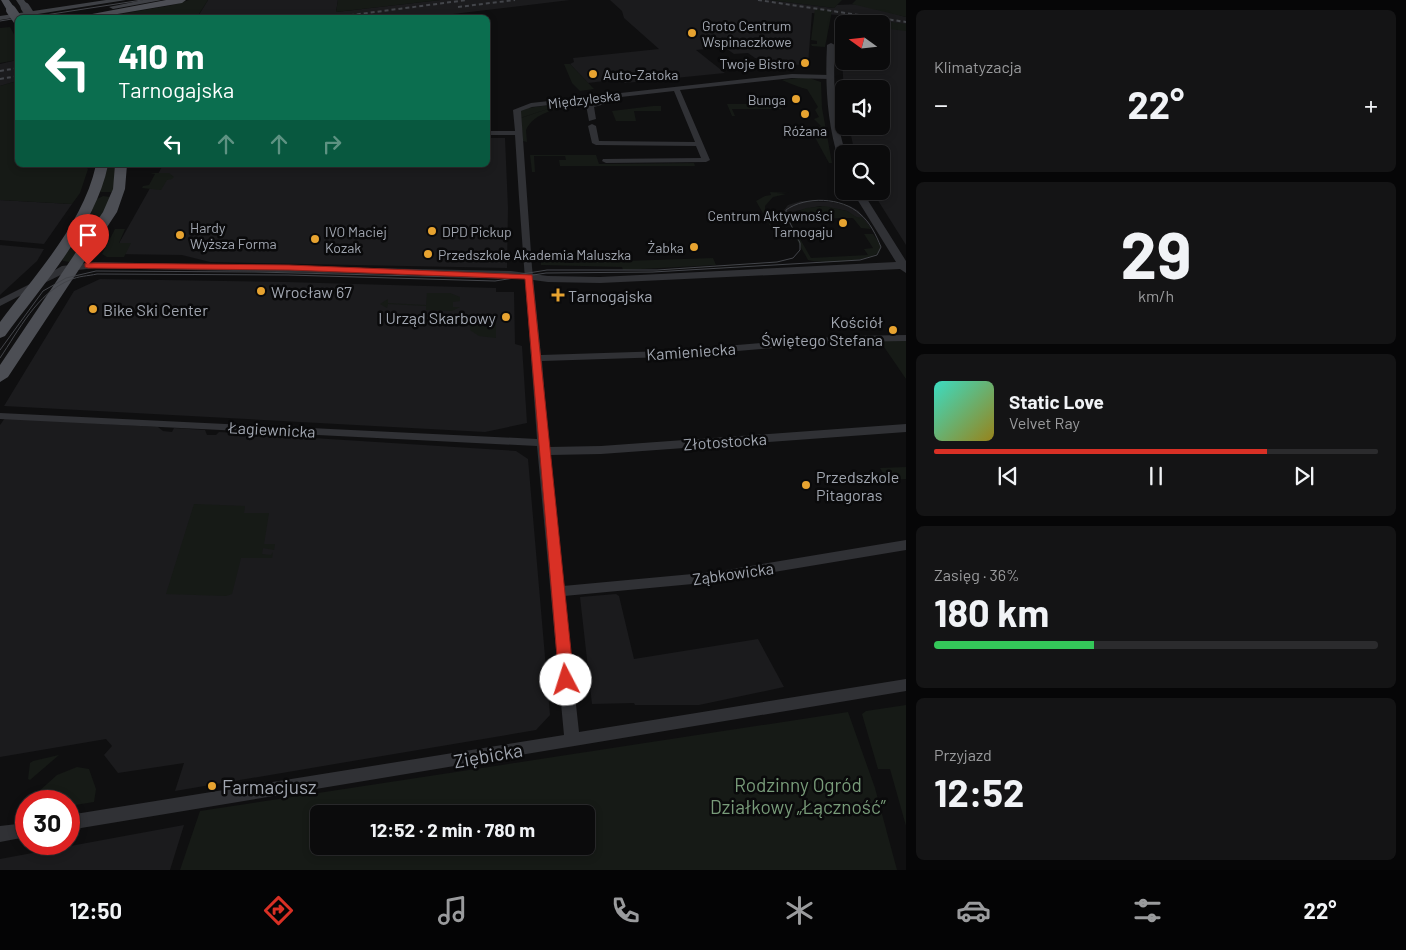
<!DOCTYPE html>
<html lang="pl">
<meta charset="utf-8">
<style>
:root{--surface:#0b0b0c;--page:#141415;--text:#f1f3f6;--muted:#9a9b9d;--line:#2b2b2d;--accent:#d93025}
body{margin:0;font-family:Barlow,sans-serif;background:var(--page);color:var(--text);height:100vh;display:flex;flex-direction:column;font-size:19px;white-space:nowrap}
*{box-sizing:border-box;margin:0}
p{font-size:16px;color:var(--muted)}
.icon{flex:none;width:28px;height:28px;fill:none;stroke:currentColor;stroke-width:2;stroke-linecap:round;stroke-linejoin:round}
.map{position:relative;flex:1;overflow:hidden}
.sheet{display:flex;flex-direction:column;gap:10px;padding:10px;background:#060607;width:500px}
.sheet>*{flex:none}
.hud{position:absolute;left:15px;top:15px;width:475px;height:152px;border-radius:8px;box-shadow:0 2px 8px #0003,0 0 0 1px var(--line);background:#0b6e4f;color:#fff;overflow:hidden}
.needle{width:32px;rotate:285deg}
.tools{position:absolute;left:835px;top:15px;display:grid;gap:10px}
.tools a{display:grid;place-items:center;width:55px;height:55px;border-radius:8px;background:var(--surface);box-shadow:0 2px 8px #0003,0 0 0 1px var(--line);font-size:25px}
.speed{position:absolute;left:15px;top:790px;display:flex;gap:10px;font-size:25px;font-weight:700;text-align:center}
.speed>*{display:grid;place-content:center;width:65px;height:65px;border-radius:50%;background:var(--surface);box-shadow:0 2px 8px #0003,0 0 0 1px var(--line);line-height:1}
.speed .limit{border:8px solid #d22;background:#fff;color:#111}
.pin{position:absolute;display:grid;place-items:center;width:42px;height:42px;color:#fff;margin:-51px -21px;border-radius:50% 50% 50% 0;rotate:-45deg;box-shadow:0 0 5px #0007}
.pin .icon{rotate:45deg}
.me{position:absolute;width:55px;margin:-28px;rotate:355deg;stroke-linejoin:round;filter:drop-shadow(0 0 4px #0008)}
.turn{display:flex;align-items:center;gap:18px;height:105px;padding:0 20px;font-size:22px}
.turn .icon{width:65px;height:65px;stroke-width:2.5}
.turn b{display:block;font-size:35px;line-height:42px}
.lanes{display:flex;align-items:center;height:48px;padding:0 20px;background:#0003;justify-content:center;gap:25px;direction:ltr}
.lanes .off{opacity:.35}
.big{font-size:38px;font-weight:700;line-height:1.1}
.sheet .card{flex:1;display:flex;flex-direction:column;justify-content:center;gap:8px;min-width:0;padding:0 18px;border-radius:8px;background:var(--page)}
.sheet .dial{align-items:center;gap:0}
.dial b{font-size:65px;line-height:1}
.song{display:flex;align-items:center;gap:15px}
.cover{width:60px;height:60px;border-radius:8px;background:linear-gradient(135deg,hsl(170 70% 55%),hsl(50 70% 35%))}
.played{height:5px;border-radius:2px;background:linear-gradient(90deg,var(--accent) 75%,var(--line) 75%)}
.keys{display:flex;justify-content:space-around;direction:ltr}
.heat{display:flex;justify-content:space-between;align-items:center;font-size:28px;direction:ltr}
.charge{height:8px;border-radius:4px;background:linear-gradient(90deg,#34c759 36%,var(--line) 0)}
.trip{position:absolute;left:310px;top:805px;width:285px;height:50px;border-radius:8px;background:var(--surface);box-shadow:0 2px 8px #0003,0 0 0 1px var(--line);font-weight:700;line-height:50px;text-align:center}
.dock{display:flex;height:80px;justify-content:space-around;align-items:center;background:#040405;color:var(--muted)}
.dock .icon{width:35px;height:35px}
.dock .on{color:var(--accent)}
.dock b{font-size:22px;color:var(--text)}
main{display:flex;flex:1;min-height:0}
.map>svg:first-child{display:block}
.built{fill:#1b1b1d}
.green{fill:#161a16;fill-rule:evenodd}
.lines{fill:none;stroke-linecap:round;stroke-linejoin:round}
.minor{fill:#303135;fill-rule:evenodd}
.tertiary{fill:#303135;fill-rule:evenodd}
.secondary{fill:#3e4045;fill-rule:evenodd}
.primary{fill:#4c4e54;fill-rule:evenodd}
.tram{stroke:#43454a;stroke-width:1}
.rail{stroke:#43454a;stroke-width:2;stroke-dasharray:4 3;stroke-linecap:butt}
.secondary-bridge{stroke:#3e4045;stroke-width:9}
.primary-bridge{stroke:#4c4e54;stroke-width:10}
.route{fill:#d93025;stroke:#8d1f18}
.poi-dot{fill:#e7a330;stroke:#0a0a0b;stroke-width:2}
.labels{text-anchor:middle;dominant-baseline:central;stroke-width:5;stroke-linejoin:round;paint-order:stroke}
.far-poi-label{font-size:14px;fill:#a1a6b0;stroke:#0a0a0b;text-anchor:start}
.far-street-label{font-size:14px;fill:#a1a6b0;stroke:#0a0a0b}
.poi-label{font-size:16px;fill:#a1a6b0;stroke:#0a0a0b;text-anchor:start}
.street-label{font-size:16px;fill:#a1a6b0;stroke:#0a0a0b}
.near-street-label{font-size:19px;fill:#a1a6b0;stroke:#0a0a0b}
.near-park-label{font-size:19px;fill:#789b79;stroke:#0a0a0b}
.near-poi-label{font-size:19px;fill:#a1a6b0;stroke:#0a0a0b;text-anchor:start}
</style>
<main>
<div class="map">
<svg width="906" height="870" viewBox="0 0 906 870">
<rect width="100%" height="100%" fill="#0f0f10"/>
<path class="built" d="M208,0h130l-2,12 104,-12h130l-151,18h-222z
M610,0h160l64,8 3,-3 24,-1 45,13v228l-34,-54h9v-37h-26l-6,-28h32v-37h-37v7l-2,-40 2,-18v23h37v-37l-31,-8 -38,-3 -4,51 -27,2 -6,-4 -20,-4 -7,-5 -14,1 -10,-7 -28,3 29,23 -100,10 -5,-4 -32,4 -18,-19 4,-2 -1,-4 86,-9 -35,-31 -2,-7z
M17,60v21l-17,5v-22z
M488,138h17l3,70 -1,60 -297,-6 -28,-7 -69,-1 50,-89h325z
M0,200l72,4 -28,40 -44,-4z
M801,201l31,1 18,4 9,5 13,18 -25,-18 -27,-5 -24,5 -7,13 -5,-14 4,-5z
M0,245l44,4 -7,12 -37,34z
M100,279l186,3 210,6v4h18l1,52 7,2 5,77 -42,9 -481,-26 70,-115z
M5,418l153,9 5,4 9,1 2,-4 31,2 2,5h9l3,-3 297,19 12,8 22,256 -14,15 -361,61 9,-28 -66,10 -14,-18 8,-9 -6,-7 -106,18v-332z
M616,594l3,2 15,63 124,-20 26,48 -85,18h-64l-1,-2 -42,1 -12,-107z
M184,825l-14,45h-170v-11z"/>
<path class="green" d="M189,0h19l-11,17 -99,1 75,-13z
M338,0h102l-104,12z
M770,0h72l-8,8z
M856,0h50v17l-54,-13z
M815,9l17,2 -7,36 -13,-1 -1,-2h6v-3l-6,-1z
M839,15l67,9v7l-25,-3v-4h-37l-1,18 -6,-1z
M10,27l7,13v20l-17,3v-35z
M564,64h6l24,25 -14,2 -8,-8z
M806,77l15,5 1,26 10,55h-3l-17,-31 10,2 -3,-7 2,-1 -7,-7 5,-2 -4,-7 3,-3 -11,-18c-3,0 -21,-7 -25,-9z
M17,81l1,84h66l4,4 -8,24 -8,11 -72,-4v-114z
M572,102l4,3c-16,2 -43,8 -50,25l1,12 -4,-1 -2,-23 39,-13 -40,13 1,-7 7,-3z
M727,104h52l3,5h-50l3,7h-3z
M653,106h8v5h-27l2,10h-20l-4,-10z
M530,155h66l3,9 95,-1 1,3h-135l-1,-6h7l-1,-4h-31l1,16h-3z
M106,165h10l-3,27h-13z
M150,173h19l5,4 -2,2 -5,1 -6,10 -19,-2 1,-2 6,-1 6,-11z
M770,192l19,1h-12l9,1 -13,3 -8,9v8l12,24 -21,-37 9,-5 6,-1z
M103,196l7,1v5l-40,60 -7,-1 -1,-2 35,-60z
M825,206l22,5 16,10 -6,-4h5l9,12 -10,-1 -8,-10 -59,1 -2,6 19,33 57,-3 -4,-6 9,-1 -9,-14h9l8,12 -2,6c-10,10 -58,12 -71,8 -6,-12 -22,-33 -14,-46h11l-10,-1 11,-5z
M115,229h10l-6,14h12l-7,14h-17l-5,-3z
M713,258l3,7 -93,5 -1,-3 -81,-2v-3l7,-3 15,1 2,3z
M427,293h23l10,4v4l-7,1v5h7l-8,4 -26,-1v-4l-38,-2 -1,4 -7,-4 8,-5v4l38,2z
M470,320l26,1v17l-17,-2 -9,-6z
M880,341h26v42v-4z
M906,467v12l-19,1 -7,-12z
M194,504l51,2 -1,7h25l-5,31h11l-1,6 -11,-2 -1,6 9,1 2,-3 -1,6h-31l-9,36 -6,2 -60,-2z
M906,705v121l-16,-57h-12l-16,-55 4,-3z
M848,712l27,76 22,82h-717l20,-59zM319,814h267v32h-267z
M59,755l-29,25 -2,-1 2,-16 3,-2z
M77,767l12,2 7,20 -2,13 -25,4v-5h-41l29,-26z"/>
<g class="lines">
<path class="minor" d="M792,74l37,1 3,2 -3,2 -37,-1 -112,12 30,70 -4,2 -100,1 -4,-2 1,-2 98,-1 -5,-12 -100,-1 -4,-2 -4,-17 4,-2 4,2 3,15 96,1 -21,-51 -142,16 -11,4 11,156 9,88 125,-4 178,-15 62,-1v6l-62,1 -178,15 -124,4 7,86 52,-1 305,-22v8l-305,22 -51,1 13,131 151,-14 192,-32v10l-192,32 -150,14 15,136 327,-53v12l-837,139v-15l495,-80 -27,-289 -537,-27v-6l537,26c-7,-101 -16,-202 -22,-304h-27v-4h27l-2,-21 18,-7z
M603,101l4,2 -2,1 -11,3 2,12 -7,2 -3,-16z
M34,282l5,3 -2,2 -37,19v-7z
M26,823v14l-26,5v-16z"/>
<path class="tertiary" d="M831,43l4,2c-2,37 -1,73 11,109h-2v10l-5,-3c-12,-38 -14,-76 -12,-116z
M852,191h10l44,70v12l-6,-4 -300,14 -52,-1 -37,-5 -416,-9 -26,3 -33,16 -6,-3 32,-18 33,-4 416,9 37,5 52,1 296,-15z"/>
<path class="secondary" d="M16,0h8l5,7 -7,2z
M106,0h20l-126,20v-4z
M143,0h19l-49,9 -4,-2z"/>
<path class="primary" d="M1,0h8l7,10 -2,2h-6z
M166,0h20l-4,3 -88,15h-23z
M96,165h12c-12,61 -67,122 -103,171l-5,2v-16c35,-47 83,-98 96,-157z
M115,165h12l-2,24 -8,23 -109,165 -8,5v-17l103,-153 10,-23z"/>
<path class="tram" d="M26,18l116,-18
M0,21l18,-3
M0,350l43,-59 23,-13 30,-7 160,1 242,6 49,-8h110l120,-8 16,-4 7,-8v-7l-14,-28v-5c19,-14 56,-13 74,4 10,8 16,21 21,33l-4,8 -17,5 -207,12 -107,1 -51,8 -207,-6 -191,-1c-9,2 -19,2 -27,6 -33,13 -51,50 -70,78"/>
<path class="rail" d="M758,0l148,22
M458,7l57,-7
M313,18l22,-3
M329,18l138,-18
M0,71l18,-3
M0,79l18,-3"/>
<path class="secondary-bridge" d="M25,7l7,11"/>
<path class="primary-bridge" d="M11,10l7,10"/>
</g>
<path class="route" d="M85,263l204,2 243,10 42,405 -2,5 -6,1 -5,-1 -2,-5 -34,-401 -236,-9 -201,-2 -3,-1z"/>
<g class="poi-dot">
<circle cx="692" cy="33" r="5"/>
<circle cx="805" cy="63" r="5"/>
<circle cx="593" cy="74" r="5"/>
<circle cx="796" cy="99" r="5"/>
<circle cx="805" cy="114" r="5"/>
<circle cx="843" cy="223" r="5"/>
<circle cx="432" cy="231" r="5"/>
<circle cx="180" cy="235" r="5"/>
<circle cx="315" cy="239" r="5"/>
<circle cx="694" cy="247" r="5"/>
<circle cx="428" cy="254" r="5"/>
<circle cx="261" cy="291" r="5"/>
<path d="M555.5 287.5h5v5h5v5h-5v5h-5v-5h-5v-5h5z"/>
<circle cx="93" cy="309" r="5"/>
<circle cx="506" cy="317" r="5"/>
<circle cx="893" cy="330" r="5"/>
<circle cx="806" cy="485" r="5"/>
<circle cx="212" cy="786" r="5"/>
</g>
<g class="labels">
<g class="far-poi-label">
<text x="702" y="25">Groto Centrum<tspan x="702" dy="16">Wspinaczkowe</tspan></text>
<text x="795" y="63" text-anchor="end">Twoje Bistro</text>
<text x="603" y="74">Auto-Zatoka</text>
<text x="786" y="99" text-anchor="end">Bunga</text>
<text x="805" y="130" text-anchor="middle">Różana</text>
<text x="833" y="215" text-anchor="end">Centrum Aktywności<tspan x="833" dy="16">Tarnogaju</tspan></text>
<text x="190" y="227">Hardy<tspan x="190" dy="16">Wyższa Forma</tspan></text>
<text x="325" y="231">IVO Maciej<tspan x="325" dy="16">Kozak</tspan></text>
<text x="442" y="231">DPD Pickup</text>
<text x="684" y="247" text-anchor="end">Żabka</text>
<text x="438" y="254">Przedszkole Akademia Maluszka</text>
</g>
<g class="far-street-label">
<text transform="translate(584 99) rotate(-7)">Międzyleska</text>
</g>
<g class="poi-label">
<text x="271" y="291">Wrocław 67</text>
<text x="568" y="295">Tarnogajska</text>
<text x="103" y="309">Bike Ski Center</text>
<text x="496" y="317" text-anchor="end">I Urząd Skarbowy</text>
<text x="883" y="321" text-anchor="end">Kościół<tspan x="883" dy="18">Świętego Stefana</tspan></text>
<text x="816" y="476">Przedszkole<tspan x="816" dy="18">Pitagoras</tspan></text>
</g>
<g class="street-label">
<text transform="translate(691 351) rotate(-4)">Kamieniecka</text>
<text transform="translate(272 429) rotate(3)">Łagiewnicka</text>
<text transform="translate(725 441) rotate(-4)">Złotostocka</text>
<text transform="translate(733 573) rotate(-8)">Ząbkowicka</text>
</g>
<g class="near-street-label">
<text transform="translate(488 755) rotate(-10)">Ziębicka</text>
</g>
<g class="near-park-label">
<text x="798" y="784">Rodzinny Ogród<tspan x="798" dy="22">Działkowy „Łączność”</tspan></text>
</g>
<g class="near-poi-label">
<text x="222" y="786">Farmacjusz</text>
</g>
</g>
</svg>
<div class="tools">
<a><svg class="needle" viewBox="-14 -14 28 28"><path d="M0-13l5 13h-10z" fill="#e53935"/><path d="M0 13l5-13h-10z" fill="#9a9b9d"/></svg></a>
<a><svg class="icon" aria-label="sound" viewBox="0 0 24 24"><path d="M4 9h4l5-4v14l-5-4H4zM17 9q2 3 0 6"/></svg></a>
<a><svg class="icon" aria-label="search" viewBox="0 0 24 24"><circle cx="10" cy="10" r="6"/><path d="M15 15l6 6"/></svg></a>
</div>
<div class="speed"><div class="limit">30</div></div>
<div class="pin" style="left:88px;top:265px;background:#d93025"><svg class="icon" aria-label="arrive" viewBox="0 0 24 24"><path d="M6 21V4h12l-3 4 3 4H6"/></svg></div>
<svg class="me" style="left:566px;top:680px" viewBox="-20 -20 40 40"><circle r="19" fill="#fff"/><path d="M0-13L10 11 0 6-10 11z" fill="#d93025"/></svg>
<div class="trip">12:52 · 2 min · 780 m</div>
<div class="hud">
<div class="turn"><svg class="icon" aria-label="left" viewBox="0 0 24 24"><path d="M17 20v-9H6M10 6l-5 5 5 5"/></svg><div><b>410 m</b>Tarnogajska</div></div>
<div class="lanes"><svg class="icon" aria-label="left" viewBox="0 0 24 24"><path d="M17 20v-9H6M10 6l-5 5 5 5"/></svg><svg class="icon off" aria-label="ahead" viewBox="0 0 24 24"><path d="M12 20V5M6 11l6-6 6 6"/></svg><svg class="icon off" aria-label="ahead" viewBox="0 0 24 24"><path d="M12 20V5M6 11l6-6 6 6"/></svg><svg class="icon off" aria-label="right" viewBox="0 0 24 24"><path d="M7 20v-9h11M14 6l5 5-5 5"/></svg></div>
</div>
</div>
<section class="sheet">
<div class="card"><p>Klimatyzacja</p>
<div class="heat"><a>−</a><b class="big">22°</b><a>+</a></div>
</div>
<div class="card dial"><b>29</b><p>km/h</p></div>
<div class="card">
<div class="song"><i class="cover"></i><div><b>Static Love</b><p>Velvet Ray</p></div></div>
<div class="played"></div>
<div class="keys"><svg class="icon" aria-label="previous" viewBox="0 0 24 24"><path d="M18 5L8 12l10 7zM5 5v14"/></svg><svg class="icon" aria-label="pause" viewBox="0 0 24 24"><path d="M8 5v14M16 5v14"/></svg><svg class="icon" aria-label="next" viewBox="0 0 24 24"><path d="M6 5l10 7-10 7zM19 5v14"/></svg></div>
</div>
<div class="card"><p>Zasięg · 36%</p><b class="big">180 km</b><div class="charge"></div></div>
<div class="card"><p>Przyjazd</p><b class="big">12:52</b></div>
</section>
</main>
<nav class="dock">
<b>12:50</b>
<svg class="icon on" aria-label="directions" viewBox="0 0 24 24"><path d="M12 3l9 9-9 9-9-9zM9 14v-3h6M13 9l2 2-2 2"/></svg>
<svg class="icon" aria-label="music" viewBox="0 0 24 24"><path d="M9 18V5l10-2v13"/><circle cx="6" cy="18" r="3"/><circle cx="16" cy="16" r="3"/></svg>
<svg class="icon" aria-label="phone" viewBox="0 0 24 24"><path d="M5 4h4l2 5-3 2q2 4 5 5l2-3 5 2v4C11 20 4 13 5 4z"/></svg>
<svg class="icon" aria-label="climate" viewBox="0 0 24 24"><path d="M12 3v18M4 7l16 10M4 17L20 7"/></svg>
<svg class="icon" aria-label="car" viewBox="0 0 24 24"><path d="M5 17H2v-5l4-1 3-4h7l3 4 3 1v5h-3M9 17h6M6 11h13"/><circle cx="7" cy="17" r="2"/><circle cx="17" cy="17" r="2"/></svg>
<svg class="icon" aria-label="filters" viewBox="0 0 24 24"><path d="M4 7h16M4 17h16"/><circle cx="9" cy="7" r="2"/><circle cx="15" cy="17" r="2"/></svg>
<b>22°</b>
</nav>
